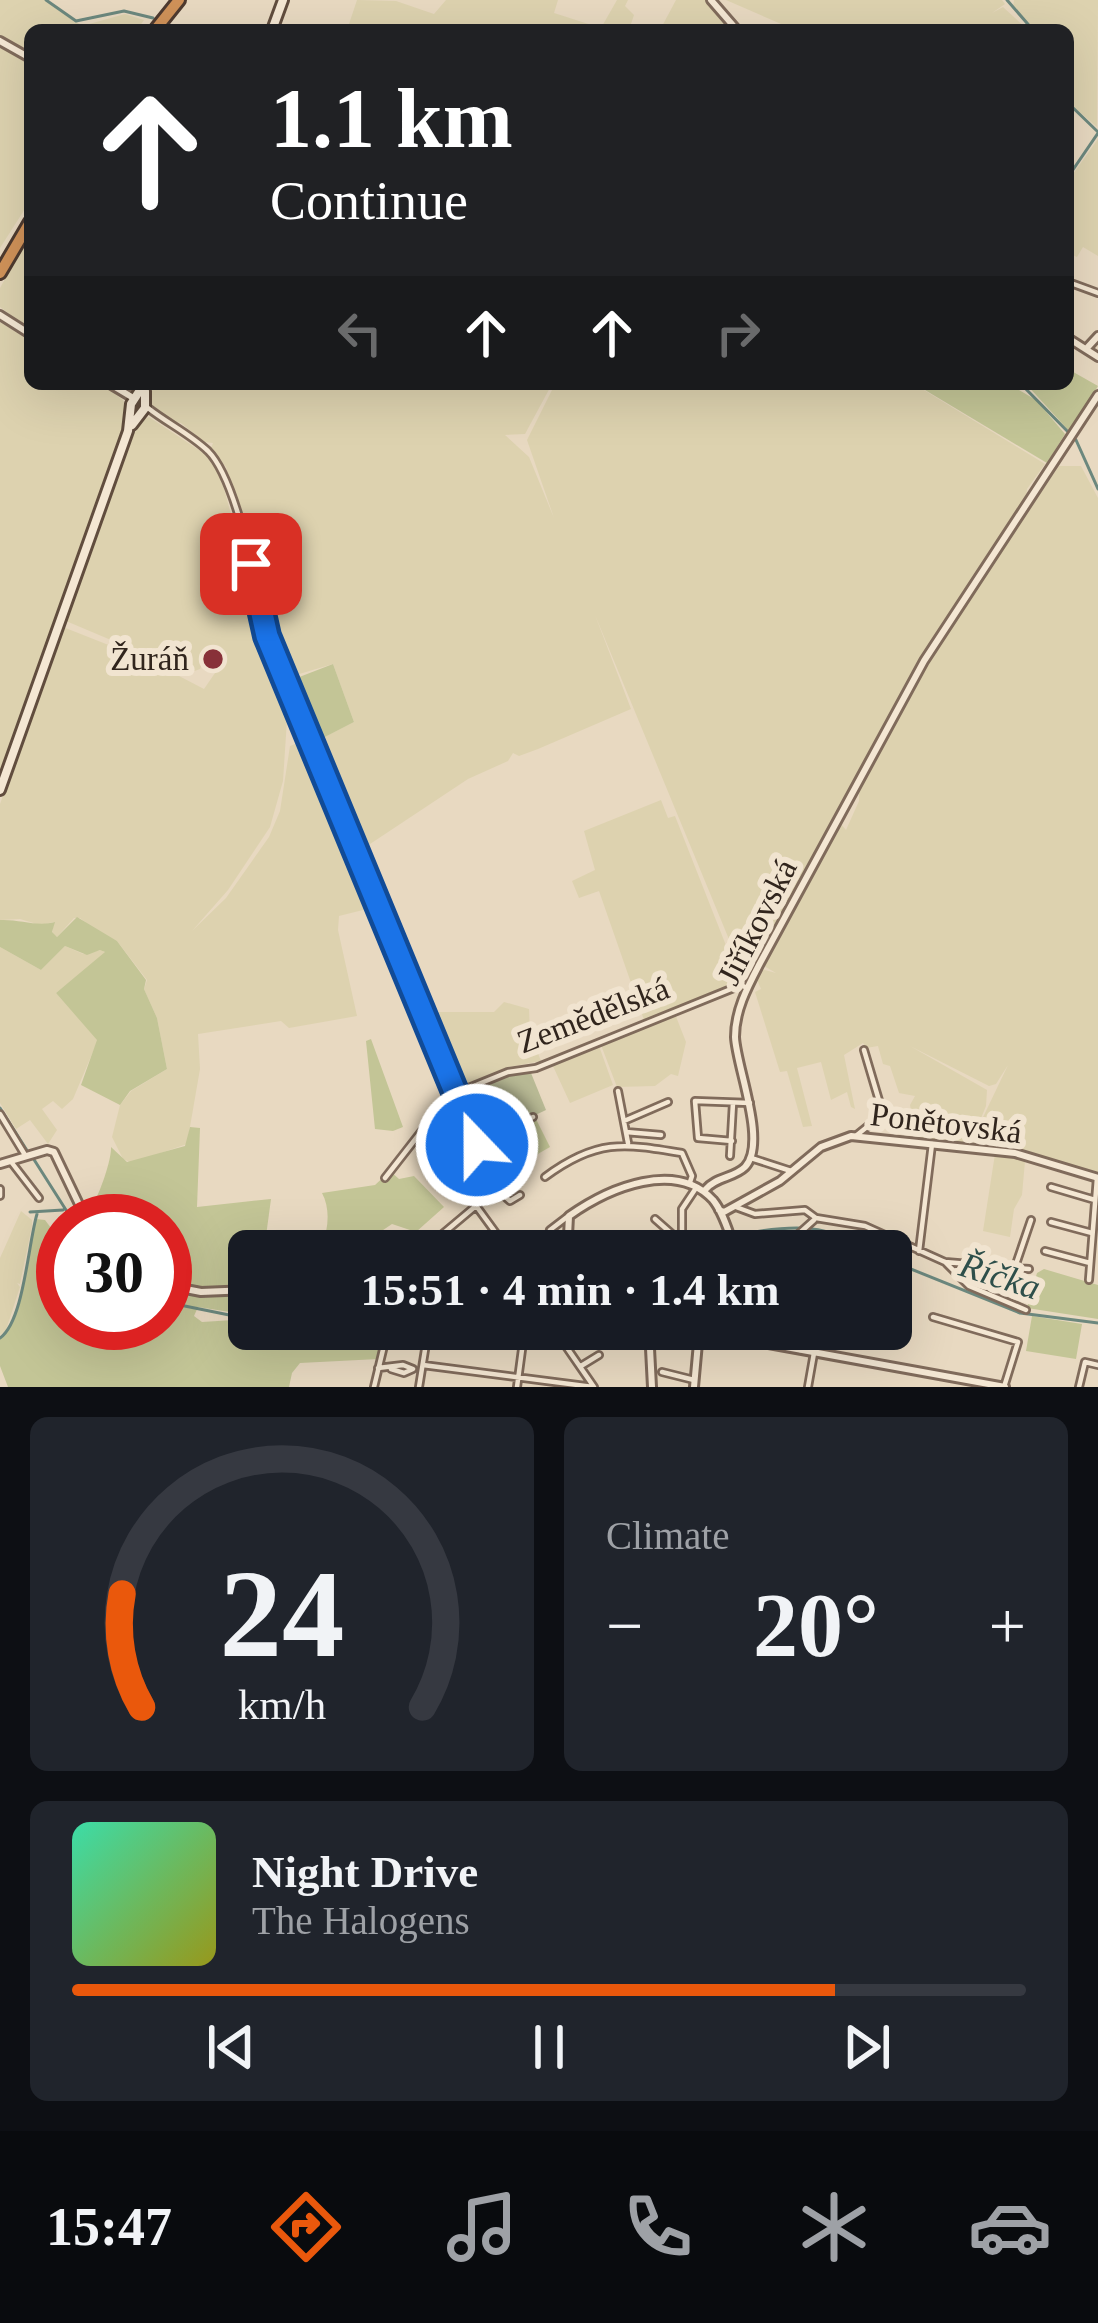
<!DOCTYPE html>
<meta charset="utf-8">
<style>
:root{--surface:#171b24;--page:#20242c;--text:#f1f3f6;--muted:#9ea1a6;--line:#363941;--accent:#ea580c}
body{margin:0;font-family:"Times New Roman",serif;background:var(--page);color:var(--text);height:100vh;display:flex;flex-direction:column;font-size:45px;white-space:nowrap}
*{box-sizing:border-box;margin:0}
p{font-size:39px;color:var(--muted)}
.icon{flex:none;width:66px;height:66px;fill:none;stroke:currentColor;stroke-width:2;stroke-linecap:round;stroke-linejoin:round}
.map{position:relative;height:1387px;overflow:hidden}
.panel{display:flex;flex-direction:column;gap:30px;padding:30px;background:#0d0f14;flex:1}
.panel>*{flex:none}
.guide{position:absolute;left:24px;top:24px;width:1050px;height:366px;border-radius:18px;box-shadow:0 12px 48px #0002;background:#202124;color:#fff;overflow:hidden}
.speed{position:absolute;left:36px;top:1194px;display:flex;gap:24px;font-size:60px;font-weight:700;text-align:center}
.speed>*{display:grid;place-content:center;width:156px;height:156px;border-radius:50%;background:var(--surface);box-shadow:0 12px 48px #0002;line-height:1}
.speed .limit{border:18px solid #d22;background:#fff;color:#111}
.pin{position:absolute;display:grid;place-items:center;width:102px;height:102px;color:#fff;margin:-51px;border-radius:24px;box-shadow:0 6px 18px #0006}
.me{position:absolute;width:132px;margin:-66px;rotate:338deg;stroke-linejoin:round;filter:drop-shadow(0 0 9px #0008)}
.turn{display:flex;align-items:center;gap:42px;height:252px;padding:0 48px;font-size:54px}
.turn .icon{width:156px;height:156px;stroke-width:2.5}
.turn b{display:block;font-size:84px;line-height:102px}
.lanes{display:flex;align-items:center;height:114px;padding:0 48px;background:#0003;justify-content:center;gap:60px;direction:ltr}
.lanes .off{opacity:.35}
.big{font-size:90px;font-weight:700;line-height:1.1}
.panel .widget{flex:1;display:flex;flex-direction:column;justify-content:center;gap:18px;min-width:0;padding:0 42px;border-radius:18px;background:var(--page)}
.panel .dial{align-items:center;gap:0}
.dial svg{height:312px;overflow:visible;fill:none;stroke:var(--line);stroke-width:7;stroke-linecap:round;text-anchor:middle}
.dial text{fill:var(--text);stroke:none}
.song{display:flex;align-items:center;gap:36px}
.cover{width:144px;height:144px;border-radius:18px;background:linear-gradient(135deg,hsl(160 70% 55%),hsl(60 70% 35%))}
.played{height:12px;border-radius:6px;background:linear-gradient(90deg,var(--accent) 80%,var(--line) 80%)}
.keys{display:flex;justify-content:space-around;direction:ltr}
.heat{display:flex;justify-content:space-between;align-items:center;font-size:66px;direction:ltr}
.panel .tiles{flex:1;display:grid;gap:30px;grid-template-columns:1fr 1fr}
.widget:last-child{grid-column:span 2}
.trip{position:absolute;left:228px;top:1230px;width:684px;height:120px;border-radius:18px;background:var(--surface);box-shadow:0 12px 48px #0002;font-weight:700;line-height:120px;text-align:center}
.dock{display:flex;height:192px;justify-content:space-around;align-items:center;background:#090b0e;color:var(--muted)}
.dock .icon{width:84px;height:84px}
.dock .current{color:var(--accent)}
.dock b{font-size:54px;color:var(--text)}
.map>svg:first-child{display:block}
.farmland{fill:#ddd2af}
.green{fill:#c3c596}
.cemetery{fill:#b9ba95}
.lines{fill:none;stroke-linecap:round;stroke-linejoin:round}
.stream{stroke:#6c887e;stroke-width:3}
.minor-casing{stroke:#806b5b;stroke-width:10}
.tertiary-casing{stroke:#806b5b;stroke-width:12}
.secondary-casing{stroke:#614d3e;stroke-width:14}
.motorway-casing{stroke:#4e3a2f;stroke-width:16}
.minor{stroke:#f4e7d3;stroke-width:4.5}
.tertiary{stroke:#f4e7d3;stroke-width:6}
.secondary{stroke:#f4e7d3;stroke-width:8}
.motorway{stroke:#d09259;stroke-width:10}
.route-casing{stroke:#114b97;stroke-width:30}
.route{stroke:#1a73e8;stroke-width:21}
.poi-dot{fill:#883139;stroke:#f1e4d0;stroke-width:4.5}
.labels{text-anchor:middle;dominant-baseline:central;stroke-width:12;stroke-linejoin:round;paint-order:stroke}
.poi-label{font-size:33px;fill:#31251d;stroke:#f1e4d0;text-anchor:end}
.street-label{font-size:33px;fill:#31251d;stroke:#f1e4d0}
.water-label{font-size:36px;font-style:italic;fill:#2e4f4a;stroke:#f1e4d0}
</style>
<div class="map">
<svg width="1098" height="1387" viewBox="0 0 1098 1387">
<rect width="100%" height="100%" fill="#e8d9c1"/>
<path class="farmland" d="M0,0h47l35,26 43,-12 19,6 -7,10h-107v24l-30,-17z
M357,0l39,1 38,13 12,-14h112l-4,13 47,15 16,-28h11l-3,6 9,9 -5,15h-282z
M676,0h30l26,30h-72z
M726,0h276l3,4 -13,9 11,-6 25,23h-233z
M1014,0h84l-1,127 -29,-25v-72h-36l-19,-23z
M0,44l30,17v140l-30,47z
M1098,139v117l-15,-9 -6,10 -9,-4v-72z
M30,234v95l-30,-22v-19z
M0,322l30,19v43h71l22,16 5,13 -128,360z
M151,384h401l-27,50 -20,1 24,22 25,61 -27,-78 28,-56h359l131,80 -18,25 -1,11 -110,169 -171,309 -150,-363 36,94 -93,40 -19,7 -6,-3 -5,8 -40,18 -104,69 -5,-1 -43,-106 38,-19 -21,-58 -44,13 -19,-50 -44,-160 -15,-19 2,-5 -9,-1 -23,-19 -9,-2 -22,-16z
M149,417l56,37 15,20 45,164 14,36 8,46 -4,61 -13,46 -42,63 -36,41 34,-33 43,-61 11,-26 10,-65 15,-6 70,167 -36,9 -1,14 19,86 -68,12 -8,-7 -83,13 2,35 -13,75 -55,19 -9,-4 -11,-22 8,-32 11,-14 36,-22 -10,-51 -13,-29 3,-9 -30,-39 -18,-8 -19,-15h-6l-17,19 -5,-3 2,-12 -14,3 -20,-6 -20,1v-116l63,-177 91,36 50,26 11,-16 -7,-24 -8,20 -11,4 -123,-52 63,-178 10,-21z
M1059,466h22l17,32v676l-74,-23 -50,-6 1,-11 33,-69 -12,19 -7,2 -79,-40 77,44 -1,16 -16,39 -54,-8 -6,-32 5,-9 -16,-3 -9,-27 -7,-2 -5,-18 -12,2 -3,-5 -19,12 11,54 -4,-2 -4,-15 -16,8 -10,-38 -24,6 15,58 -9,1 -16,-56 -7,1 -25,-80 6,-3 -5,-12 5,-8 15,4 -12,-7v-5l76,-138 6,7 13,-29v-14l72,-132z
M661,800l7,18 7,-2 65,165 -96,39 -45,-129 -20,7 -7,-17 23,-11 -11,-39z
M65,946l18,8 18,-4 5,3 -50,40 42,47 -25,59 -11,10 -9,-8 -11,8 15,21 -9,14 -18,-24 -14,9 -16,-26v-156l41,23z
M504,1002l25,7 1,24 11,28 -32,6 -49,20 -31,-75h65z
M675,1014l11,28 -8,34 -7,-2 -16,12 -38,1 -16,-42z
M599,1046l14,39 -43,18 -18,-39z
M995,1154l30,7 -3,34 -8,14 -4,28 -27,-6z
M21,1211l11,9v6l-12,58 -3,-1 3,4 -14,43 -6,5v-77z"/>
<path class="green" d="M1068,369l30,17 -28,46 -44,-48h42z
M915,384h94l27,16 29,34 -18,29z
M333,664l21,58 -39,20 -26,-61z
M77,917l40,24 29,39 -2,9 13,29 10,51 -37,22 -10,14 -39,-20 16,-45 -41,-47 49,-41 -5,-2 -13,5 -22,-9 -24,24 -41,-23v-27c19,-1 37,7 55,2l-3,10 5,5z
M371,1039l32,88 -10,4 -18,-2 -9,-88z
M536,1119l14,28 -54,31 -15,-22 1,-9z
M190,1127l10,1 -3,79 74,-8 -7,52h-15v64l-51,-8 -4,9 8,6 47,-3v10h135l-6,30 -78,4 -8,10 -3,14h-281l-8,-21v-27c23,-19 30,-90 36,-120l9,1 6,8 -10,74 15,-68 7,9v80h102v-102h-76l-3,-5c10,-11 26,-55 25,-69l16,15 58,-16z
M390,1171l9,8 15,-3 30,31 -28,25 -24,-8 -40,27h-49l19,-6c7,-18 8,-37 0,-52l53,-8z
M1044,1269l54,16v34l-71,-11 10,-35z
M1032,1316l50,8 -6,35 -50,-8z"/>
<path class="cemetery" d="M511,1073h20l15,37 -68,32 -15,-36 8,-6 -2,-6z"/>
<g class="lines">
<path class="stream" d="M46,0l30,21 48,-10 29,7
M1007,0l26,30
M1068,103l29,28
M1068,177l30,-44
M1021,384l55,56 22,49
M0,1108l28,44
M33,1158l40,63
M30,1212l33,-2
M698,1251c20,-19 38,-16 63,-20 47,-7 68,-3 111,20
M891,1261l129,52 78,10
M165,1302l84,17
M0,1338c24,-17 28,-94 37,-124"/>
<g class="minor-casing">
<path id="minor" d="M1068,282l30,11
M148,408c19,15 42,26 60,43 30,30 49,141 59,185l210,509 -11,47 43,59
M618,1091l10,52
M0,1114l25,41
M624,1121l44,-19
M626,1132l35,3
M857,1135l26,-21 -19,-64
M732,1141l-34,-3 -3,-37 55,2
M730,1156l3,-53
M751,1158l40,13
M12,1163l27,35
M437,1165l96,-48
M427,1166l39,26
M545,1177c51,-38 78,-34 137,-24l10,23 -2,6
M385,1178l64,-82 59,-24 28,-4 205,-83 6,3
M493,1186l17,15 10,-6
M1051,1187l44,13
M0,1189v7
M475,1203l25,-22
M736,1207l19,7 50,-4 11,8 49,8 80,36 84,7
M567,1217l-17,13 3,5 15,1
M655,1219l25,22
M1051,1222l41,11
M731,1239l63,-1 20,-18
M365,1251l32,-13 30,9 50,-42
M490,1251l13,-10
M682,1251v-42l14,-21
M919,1251l13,-107
M1045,1251l45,12
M945,1262l24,24 57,24
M1014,1270l17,-50
M1089,1280l8,-102
M933,1317l85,25 -14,45
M405,1329l104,12
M554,1329l40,58
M800,1350l4,-21
M423,1365l170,22
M581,1366l18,-11
M378,1368l25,-3 10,4 -9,4 -13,-4
M662,1372l32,8
M374,1387l14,-58
M419,1387l9,-56
M517,1387l6,-45
M808,1387l6,-34
M1079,1387l6,-25 13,3"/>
</g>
<g class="tertiary-casing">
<path id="tertiary" d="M711,0l26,30
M0,41l30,17
M0,315l30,19
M1068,338l30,19
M1086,349l12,-13
M110,384l25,15
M0,1164l47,-14 7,2 33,69
M705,1190c10,-13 29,-12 40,-23 23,-24 -9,-101 -10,-130 0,-26 12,-49 24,-72l165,-304 174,-266
M719,1210l5,2 56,-31 41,-34 30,-11 164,17 83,25
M598,1251l-15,-12 -15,-3 1,-20c41,-29 107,-56 144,-16 11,13 16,35 23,51
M165,1285l36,7 48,-2
M649,1329l3,58
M686,1329l319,58
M694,1387l5,-55"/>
</g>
<g class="secondary-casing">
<path id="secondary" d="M272,30l11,-30
M132,425l13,-17v-17
M0,790l128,-359 3,-27 13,-20"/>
</g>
<g class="motorway-casing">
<path id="motorway" d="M155,30l24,-30
M0,273l30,-51"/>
</g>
<use href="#minor" class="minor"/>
<use href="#tertiary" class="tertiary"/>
<use href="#secondary" class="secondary"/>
<use href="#motorway" class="motorway"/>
</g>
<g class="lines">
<g class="route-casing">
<path id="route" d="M251,564l16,72 210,509"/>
</g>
<use href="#route" class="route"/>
</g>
<circle class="poi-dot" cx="213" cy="659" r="12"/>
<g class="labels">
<g class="poi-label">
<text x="189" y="659">Žuráň</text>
</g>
<g class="street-label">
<text transform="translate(757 922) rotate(-63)">Jiříkovská</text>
<text transform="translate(593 1015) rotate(-21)">Zemědělská</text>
<text transform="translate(946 1123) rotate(7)">Ponětovská</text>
</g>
<g class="water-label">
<text transform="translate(1000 1276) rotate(18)">Říčka</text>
</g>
</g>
</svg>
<div class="speed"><div class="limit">30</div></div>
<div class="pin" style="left:251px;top:564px;background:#d93025"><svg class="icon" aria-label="arrive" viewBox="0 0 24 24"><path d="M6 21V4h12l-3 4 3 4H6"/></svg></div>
<svg class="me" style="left:477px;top:1145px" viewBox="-20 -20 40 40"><circle r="17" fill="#1a73e8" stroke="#fff" stroke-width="3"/><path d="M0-11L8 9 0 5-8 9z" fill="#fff"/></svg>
<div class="trip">15:51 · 4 min · 1.4 km</div>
<div class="guide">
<div class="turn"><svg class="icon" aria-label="ahead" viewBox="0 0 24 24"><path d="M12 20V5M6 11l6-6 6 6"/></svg><div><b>1.1 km</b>Continue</div></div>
<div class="lanes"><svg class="icon off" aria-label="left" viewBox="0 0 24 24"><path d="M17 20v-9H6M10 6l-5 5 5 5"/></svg><svg class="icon" aria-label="ahead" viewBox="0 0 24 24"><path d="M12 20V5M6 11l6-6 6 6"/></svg><svg class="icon" aria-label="ahead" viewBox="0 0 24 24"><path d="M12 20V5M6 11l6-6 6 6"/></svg><svg class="icon off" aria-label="right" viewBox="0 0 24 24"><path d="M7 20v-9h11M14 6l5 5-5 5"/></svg></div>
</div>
</div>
<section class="panel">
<div class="tiles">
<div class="widget dial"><svg viewBox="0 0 100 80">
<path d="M14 69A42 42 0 1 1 86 69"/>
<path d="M14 69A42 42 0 0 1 9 40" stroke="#ea580c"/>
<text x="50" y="56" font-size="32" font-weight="700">24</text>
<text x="50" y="72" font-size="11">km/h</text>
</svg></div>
<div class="widget"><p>Climate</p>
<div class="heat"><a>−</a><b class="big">20°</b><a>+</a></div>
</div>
<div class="widget">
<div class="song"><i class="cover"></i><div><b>Night Drive</b><p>The Halogens</p></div></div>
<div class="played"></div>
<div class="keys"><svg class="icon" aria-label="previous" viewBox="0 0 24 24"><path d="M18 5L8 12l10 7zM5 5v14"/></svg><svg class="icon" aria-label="pause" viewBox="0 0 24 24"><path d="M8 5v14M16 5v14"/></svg><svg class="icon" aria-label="next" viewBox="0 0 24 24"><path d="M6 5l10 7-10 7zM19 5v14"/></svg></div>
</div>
</div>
</section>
<nav class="dock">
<b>15:47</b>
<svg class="icon current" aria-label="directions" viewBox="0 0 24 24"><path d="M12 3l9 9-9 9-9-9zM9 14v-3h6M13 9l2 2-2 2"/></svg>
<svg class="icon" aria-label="music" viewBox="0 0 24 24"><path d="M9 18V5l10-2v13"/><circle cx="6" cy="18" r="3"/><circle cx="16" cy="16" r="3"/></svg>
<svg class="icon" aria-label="phone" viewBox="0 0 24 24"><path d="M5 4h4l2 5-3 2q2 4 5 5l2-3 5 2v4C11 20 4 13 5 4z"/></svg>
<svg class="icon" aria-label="climate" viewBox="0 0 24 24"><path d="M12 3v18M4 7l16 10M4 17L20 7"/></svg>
<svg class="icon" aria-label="car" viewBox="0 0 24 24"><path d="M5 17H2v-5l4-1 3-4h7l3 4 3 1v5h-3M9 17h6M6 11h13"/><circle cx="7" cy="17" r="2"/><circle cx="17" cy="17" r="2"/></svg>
</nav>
